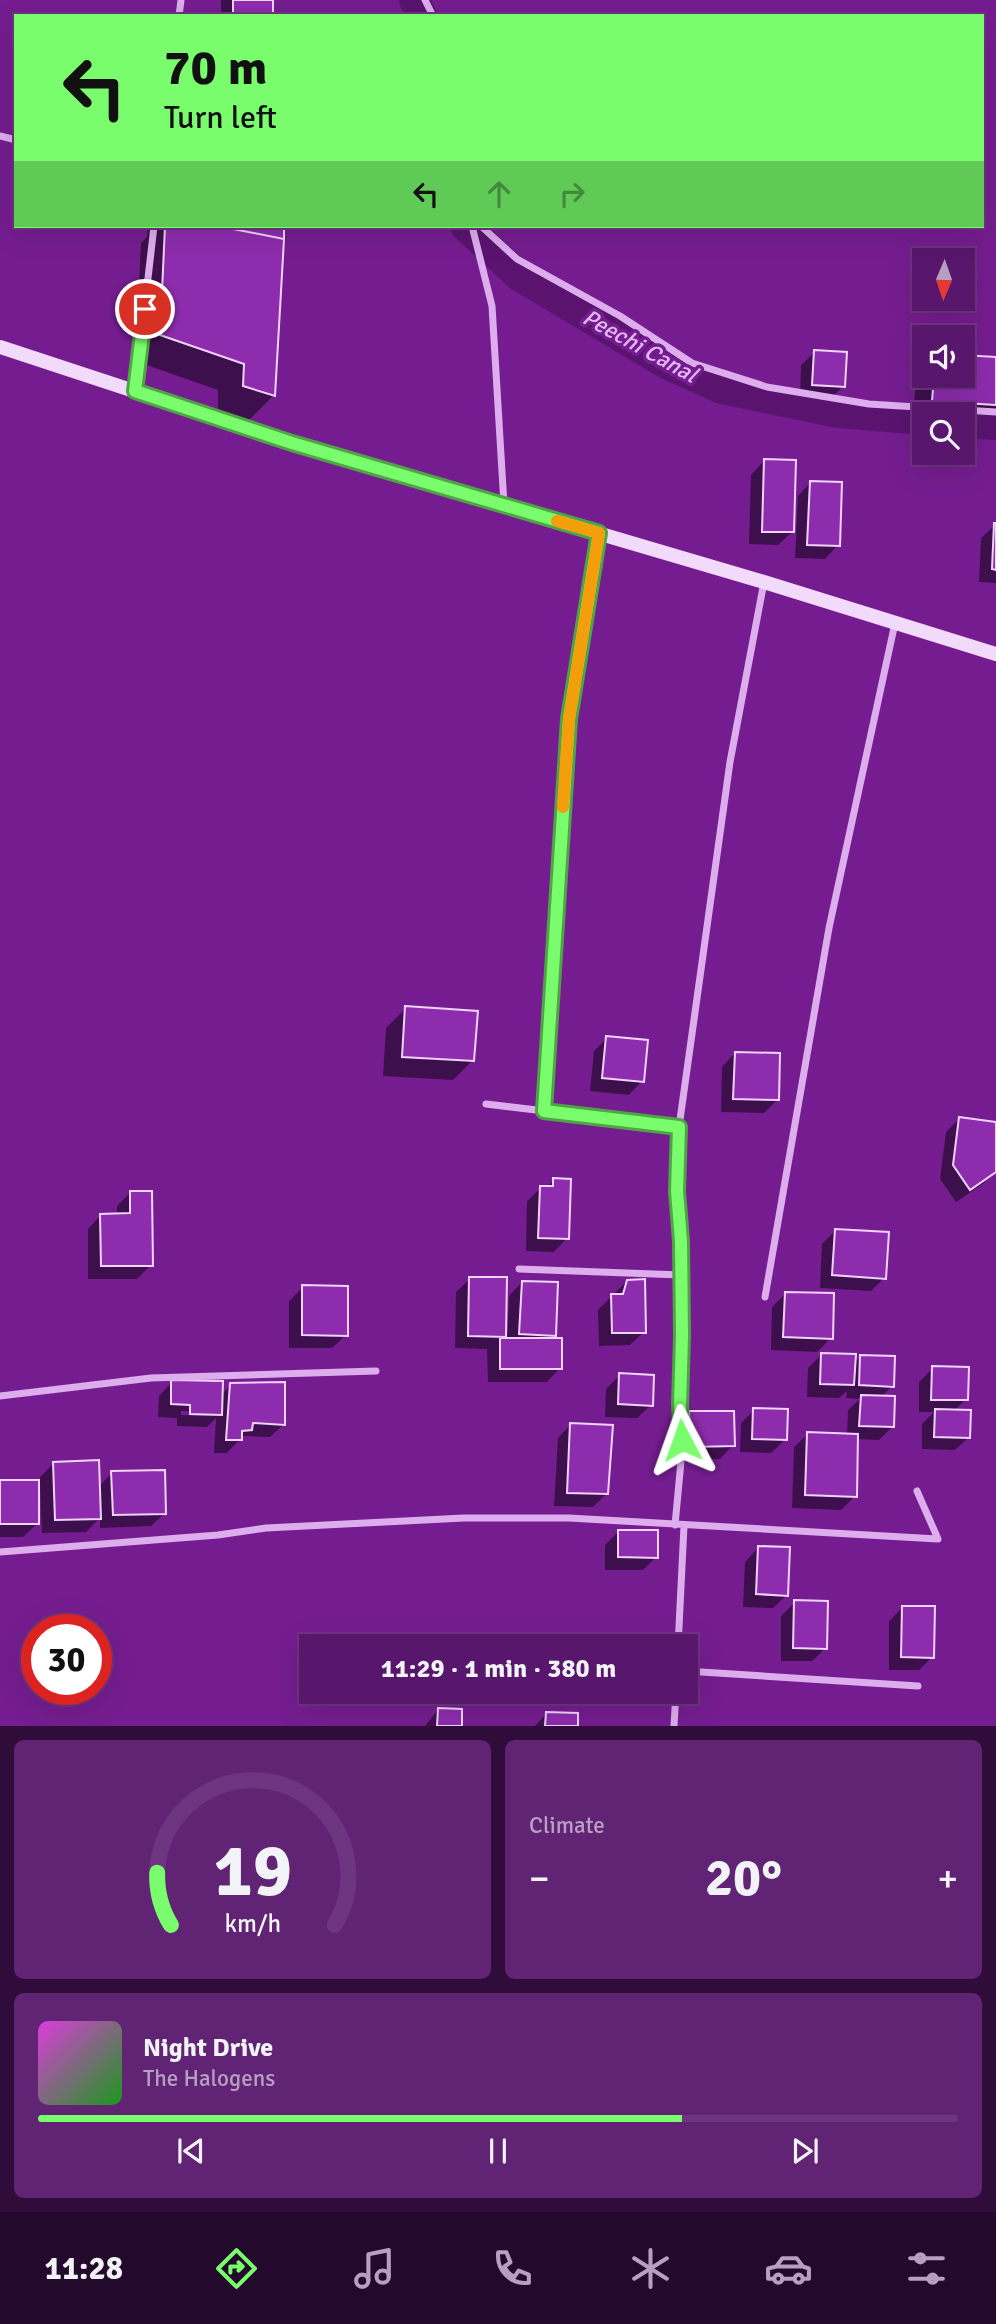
<!DOCTYPE html>
<meta charset="utf-8">
<style>
:root{--surface:#58166c;--page:#612374;--text:#f1f3f6;--muted:#b79fc2;--line:#6d357f;--accent:#79fd6c}
body{margin:0;font-family:Signika,sans-serif;background:var(--page);color:var(--text);height:100vh;display:flex;flex-direction:column;font-size:26px;white-space:nowrap}
*{box-sizing:border-box;margin:0}
p{font-size:23px;color:var(--muted)}
.icon{flex:none;width:38px;height:38px;fill:none;stroke:currentColor;stroke-width:2;stroke-linecap:round;stroke-linejoin:round}
.map{position:relative;height:1726px;overflow:hidden}
.details{display:flex;flex-direction:column;gap:14px;padding:14px;background:#300c3b;flex:1}
.details>*{flex:none}
.hud{position:absolute;left:14px;top:14px;width:970px;height:214px;border-radius:0px;box-shadow:0 7px 28px #0002,0 0 0 2px var(--line);background:#79fd6c;color:#111;overflow:hidden}
.needle{width:46px;rotate:182deg}
.controls{position:absolute;left:912px;top:248px;display:grid;gap:14px}
.controls a{display:grid;place-items:center;width:63px;height:63px;border-radius:0px;background:var(--surface);box-shadow:0 7px 28px #0002,0 0 0 2px var(--line);font-size:35px}
.speed{position:absolute;left:21px;top:1614px;display:flex;gap:14px;font-size:35px;font-weight:700;text-align:center}
.speed>*{display:grid;place-content:center;width:91px;height:91px;border-radius:50%;background:var(--surface);box-shadow:0 7px 28px #0002,0 0 0 2px var(--line);line-height:1}
.speed .limit{border:10px solid #d22;background:#fff;color:#111}
.pin{position:absolute;display:grid;place-items:center;width:60px;height:60px;color:#fff;margin:-30px;border:4px solid #fff;border-radius:50%;box-shadow:0 2px 7px #0007}
.me{position:absolute;width:77px;margin:-38px;rotate:356deg;stroke-linejoin:round;filter:drop-shadow(0 0 5px #0008)}
.turn{display:flex;align-items:center;gap:24px;height:147px;padding:0 35px;font-size:32px}
.turn .icon{width:91px;height:91px;stroke-width:2.5}
.turn b{display:block;font-size:49px;line-height:60px}
.lanes{display:flex;align-items:center;height:66px;padding:0 35px;background:#0003;justify-content:center;gap:35px;direction:ltr}
.lanes .off{opacity:.35}
.big{font-size:52px;font-weight:700;line-height:1.1}
.details .tile{flex:1;display:flex;flex-direction:column;justify-content:center;gap:10px;min-width:0;padding:0 24px;border-radius:10px;background:var(--page)}
.details .dial{align-items:center;gap:0}
.dial svg{height:182px;overflow:visible;fill:none;stroke:var(--line);stroke-width:7;stroke-linecap:round;text-anchor:middle}
.dial text{fill:var(--text);stroke:none}
.song{display:flex;align-items:center;gap:21px}
.cover{width:84px;height:84px;border-radius:10px;background:linear-gradient(135deg,hsl(300 70% 55%),hsl(120 70% 35%))}
.played{height:7px;border-radius:4px;background:linear-gradient(90deg,var(--accent) 70%,var(--line) 70%)}
.keys{display:flex;justify-content:space-around;direction:ltr}
.heat{display:flex;justify-content:space-between;align-items:center;font-size:38px;direction:ltr}
.details .tiles{flex:1;display:grid;gap:14px;grid-template-columns:1fr 1fr}
.tile:last-child{grid-column:span 2}
.trip{position:absolute;left:299px;top:1634px;width:399px;height:70px;border-radius:0px;background:var(--surface);box-shadow:0 7px 28px #0002,0 0 0 2px var(--line);font-weight:700;line-height:70px;text-align:center}
.tab-bar{display:flex;height:112px;justify-content:space-around;align-items:center;background:#23092b;color:var(--muted)}
.tab-bar .icon{width:49px;height:49px}
.tab-bar .active{color:var(--accent)}
.tab-bar b{font-size:32px;color:var(--text)}
.map>svg:first-child{display:block}
.shadow{fill:#0007;fill-rule:evenodd}
.lines{fill:none;stroke-linecap:round;stroke-linejoin:round}
.canal{stroke:#5a146f;stroke-width:30}
.building{fill:#8e2cae;stroke:#f0d3fa;stroke-width:2}
.street{stroke:#ddadee;stroke-width:7}
.secondary{stroke:#f2dafa;stroke-width:14}
.route-casing{stroke:#4fa446;stroke-width:18}
.route{stroke:#79fd6c;stroke-width:12}
.slow{stroke:#f59e0b;stroke-width:12}
.labels{text-anchor:middle;dominant-baseline:central;stroke-width:7;stroke-linejoin:round;paint-order:stroke}
.water-label{font-size:23px;font-style:italic;fill:#e5b9f5;stroke:#751d90}
</style>
<div class="map">
<svg width="996" height="1726" viewBox="0 0 996 1726">
<rect width="100%" height="100%" fill="#751d90"/>
<path class="shadow" d="M221,0h51l-1,16h-50z
M148,226h134l-8,169 -26,26 -30,-9v-22l-83,-29 6,-118 6,-6z
M815,352l28,34 -13,14 -30,-2 1,-33z
M996,359v55l-11,11 -23,-1v-9h-38v7l-11,-1 3,-46 8,-8v9h38z
M764,461l28,71 -14,13 -29,-1 2,-69z
M811,482l27,63 -13,14 -30,-1 3,-62z
M995,525l1,58 -17,-1 2,-44z
M406,1008l67,52 -20,20 -70,-4 3,-48z
M607,1038l35,43 -13,14 -39,-4 4,-40z
M735,1053l42,47 -13,13 -43,-1 1,-45z
M959,1119l37,4v48l-12,12 -28,19 -16,-23 6,-47z
M554,1180l13,58 -13,14 -28,-1 1,-50 14,-13h5z
M130,1193l21,72 -14,14h-49v-50l13,-14h16v-9z
M835,1231l49,47 -13,13 -51,-3 2,-44z
M470,1279h35l-1,62h3l2,-45 13,-14 32,53 -4,4 10,29 -13,14h-59l-1,-33 -32,-1 1,-56z
M627,1281l17,51 -14,13 -31,1 -1,-36z
M303,1287l43,48 -14,13h-43v-47z
M786,1293l45,45 -14,14 -46,-2 1,-43z
M821,1355l32,9 8,-8 31,30 -12,12 12,29 -13,13 -23,-1 -1,57 -14,14 -49,-2 2,-61 14,-13 39,1 1,-25 12,-11 -14,-1 1,-7 -8,7 -32,-1 1,-29z
M933,1368l33,31 -12,12 15,26 -14,13 -33,-1v-25l12,-12h-15v-30z
M620,1375l31,30 -14,13 -32,-1 1,-28z
M172,1382l49,13 10,-10 53,39 -14,13 -27,-1 -16,17h-13l2,-35 -9,9 -30,-1v-8l-19,-1 1,-21zM181,1411l29,1v4l-29,-1z
M754,1410l31,30 -14,13 -31,-1 1,-29z
M690,1413l43,32 -13,14h-43l-1,-32z
M571,1424l36,69 -14,14 -39,-1 4,-68z
M53,1464l45,23 14,-14 53,40 -14,13 -51,2v-10l-14,14 -44,1 -2,-51h-3v42l-14,13h-23v-55h40v-5z
M618,1532l38,25 -13,13h-38v-25z
M758,1548l29,47 -14,13 -30,-1 2,-45z
M795,1602l31,46 -14,13h-31v-45z
M903,1607l29,50 -13,13h-30v-49z
M438,1710l22,16h-35z
M546,1714l30,12h-41z"/>
<g class="lines">
<path class="canal" d="M414,0l8,16
M465,226l54,50 149,89 54,24 116,24 86,7
M962,423l34,2"/>
</g>
<path class="building" d="M233,0h40v16h-40z
M165,226h53l66,13 -9,157 -32,-10 1,-22 -84,-29z
M218,226h66v13z
M814,350l33,2 -2,35 -33,-2z
M962,355l34,2v48l-64,-4 2,-25h28z
M764,459l32,1 -2,72h-32z
M810,481l32,1 -2,64 -33,-1z
M994,523h2v47l-4,-1z
M405,1006l73,5 -4,50 -72,-4z
M606,1036l42,4 -4,42 -42,-4z
M735,1052l45,1 -1,47 -46,-1z
M959,1117l37,5v50l-26,18 -17,-25z
M553,1178l18,1 -2,60 -31,-1 2,-52h13z
M130,1191h22l1,75h-52l-1,-52 30,-1z
M835,1229l54,3 -3,47 -54,-4z
M469,1277h38l-1,60 -38,-1z
M645,1279l1,54h-34l-1,-39h12l4,-14z
M522,1281l36,1 -2,54 -37,-2z
M302,1285l46,1v50l-46,-1z
M785,1292l49,1 -1,46 -50,-2z
M500,1338h62v31h-62z
M821,1353l35,1 -2,31 -34,-1z
M860,1355l35,1 -1,31 -35,-2z
M932,1366l37,1 -1,33h-37z
M619,1373l35,2 -1,31 -35,-2z
M171,1380l52,1 -1,34 -32,-1v-9l-19,-1z
M285,1382v43l-32,-2 -1,7 -10,1v9h-16l4,-57z
M861,1395l34,1 -1,31 -35,-1z
M753,1408l35,1 -1,31 -35,-1z
M935,1409l36,1 -1,28 -36,-1z
M689,1411h45l1,35 -45,1z
M570,1423l43,2 -5,69 -41,-1z
M807,1432l51,2 -1,63 -52,-2z
M99,1460l2,59 -46,1 -2,-58z
M165,1470l1,44 -53,1 -2,-44z
M0,1480h39v44h-39z
M618,1530h40v28l-40,-1z
M758,1546l32,1 -2,49 -32,-2z
M794,1600l34,1 -1,48 -34,-1z
M902,1606h33l-1,52 -33,-1z
M438,1708l24,1v17h-25z
M546,1712l32,1v13h-33z"/>
<g class="lines">
<path class="street" d="M425,0l8,16
M179,16l2,-16
M0,136l16,4
M472,226l20,80 12,199
M481,226l36,33 103,57 72,47 75,24 102,17 127,8
M135,391l19,-165
M486,1104l193,23
M544,1111l25,-392 30,-185
M519,1269l162,6
M765,1297l64,-369 66,-305
M0,1396l151,-18 225,-7
M675,1525l8,-85 -3,-35 3,-69 -2,-95 -4,-50 2,-64 51,-365 34,-180
M0,1552l218,-17 48,-7 198,-10h105l369,21 -21,-48
M678,1647l6,-121
M686,1671l232,15
M674,1726l2,-34"/>
<path class="secondary" d="M0,347l292,96 472,139 232,72"/>
</g>
<g class="lines">
<g class="route-casing">
<path id="route" d="M145,309l-10,82 157,52 307,90 -30,186 -25,392 135,16 -2,64 4,50 1,95 -2,69 2,35"/>
</g>
<use href="#route" class="route"/>
<path class="slow" d="M557,521l42,12 -30,186 -6,88"/>
</g>
<g class="labels">
<g class="water-label">
<text transform="translate(640 346) rotate(29)">Peechi Canal</text>
</g>
</g>
</svg>
<div class="controls">
<a><svg class="needle" viewBox="-14 -14 28 28"><path d="M0-13l5 13h-10z" fill="#e53935"/><path d="M0 13l5-13h-10z" fill="#b79fc2"/></svg></a>
<a><svg class="icon" aria-label="sound" viewBox="0 0 24 24"><path d="M4 9h4l5-4v14l-5-4H4zM17 9q2 3 0 6"/></svg></a>
<a><svg class="icon" aria-label="search" viewBox="0 0 24 24"><circle cx="10" cy="10" r="6"/><path d="M15 15l6 6"/></svg></a>
</div>
<div class="speed"><div class="limit">30</div></div>
<div class="pin" style="left:145px;top:309px;background:#d93025"><svg class="icon" aria-label="arrive" viewBox="0 0 24 24"><path d="M6 21V4h12l-3 4 3 4H6"/></svg></div>
<svg class="me" style="left:682px;top:1440px" viewBox="-20 -20 40 40"><path d="M0-17L14 15 0 8-14 15z" fill="#79fd6c" stroke="#fff" stroke-width="4"/></svg>
<div class="trip">11:29 · 1 min · 380 m</div>
<div class="hud">
<div class="turn"><svg class="icon" aria-label="left" viewBox="0 0 24 24"><path d="M17 20v-9H6M10 6l-5 5 5 5"/></svg><div><b>70 m</b>Turn left</div></div>
<div class="lanes"><svg class="icon" aria-label="left" viewBox="0 0 24 24"><path d="M17 20v-9H6M10 6l-5 5 5 5"/></svg><svg class="icon off" aria-label="ahead" viewBox="0 0 24 24"><path d="M12 20V5M6 11l6-6 6 6"/></svg><svg class="icon off" aria-label="right" viewBox="0 0 24 24"><path d="M7 20v-9h11M14 6l5 5-5 5"/></svg></div>
</div>
</div>
<section class="details">
<div class="tiles">
<div class="tile dial"><svg viewBox="0 0 100 80">
<path d="M14 69A42 42 0 1 1 86 69"/>
<path d="M14 69A42 42 0 0 1 8 46" stroke="#79fd6c"/>
<text x="50" y="56" font-size="32" font-weight="700">19</text>
<text x="50" y="72" font-size="11">km/h</text>
</svg></div>
<div class="tile"><p>Climate</p>
<div class="heat"><a>−</a><b class="big">20°</b><a>+</a></div>
</div>
<div class="tile">
<div class="song"><i class="cover"></i><div><b>Night Drive</b><p>The Halogens</p></div></div>
<div class="played"></div>
<div class="keys"><svg class="icon" aria-label="previous" viewBox="0 0 24 24"><path d="M18 5L8 12l10 7zM5 5v14"/></svg><svg class="icon" aria-label="pause" viewBox="0 0 24 24"><path d="M8 5v14M16 5v14"/></svg><svg class="icon" aria-label="next" viewBox="0 0 24 24"><path d="M6 5l10 7-10 7zM19 5v14"/></svg></div>
</div>
</div>
</section>
<nav class="tab-bar">
<b>11:28</b>
<svg class="icon active" aria-label="directions" viewBox="0 0 24 24"><path d="M12 3l9 9-9 9-9-9zM9 14v-3h6M13 9l2 2-2 2"/></svg>
<svg class="icon" aria-label="music" viewBox="0 0 24 24"><path d="M9 18V5l10-2v13"/><circle cx="6" cy="18" r="3"/><circle cx="16" cy="16" r="3"/></svg>
<svg class="icon" aria-label="phone" viewBox="0 0 24 24"><path d="M5 4h4l2 5-3 2q2 4 5 5l2-3 5 2v4C11 20 4 13 5 4z"/></svg>
<svg class="icon" aria-label="climate" viewBox="0 0 24 24"><path d="M12 3v18M4 7l16 10M4 17L20 7"/></svg>
<svg class="icon" aria-label="car" viewBox="0 0 24 24"><path d="M5 17H2v-5l4-1 3-4h7l3 4 3 1v5h-3M9 17h6M6 11h13"/><circle cx="7" cy="17" r="2"/><circle cx="17" cy="17" r="2"/></svg>
<svg class="icon" aria-label="filters" viewBox="0 0 24 24"><path d="M4 7h16M4 17h16"/><circle cx="9" cy="7" r="2"/><circle cx="15" cy="17" r="2"/></svg>
</nav>
